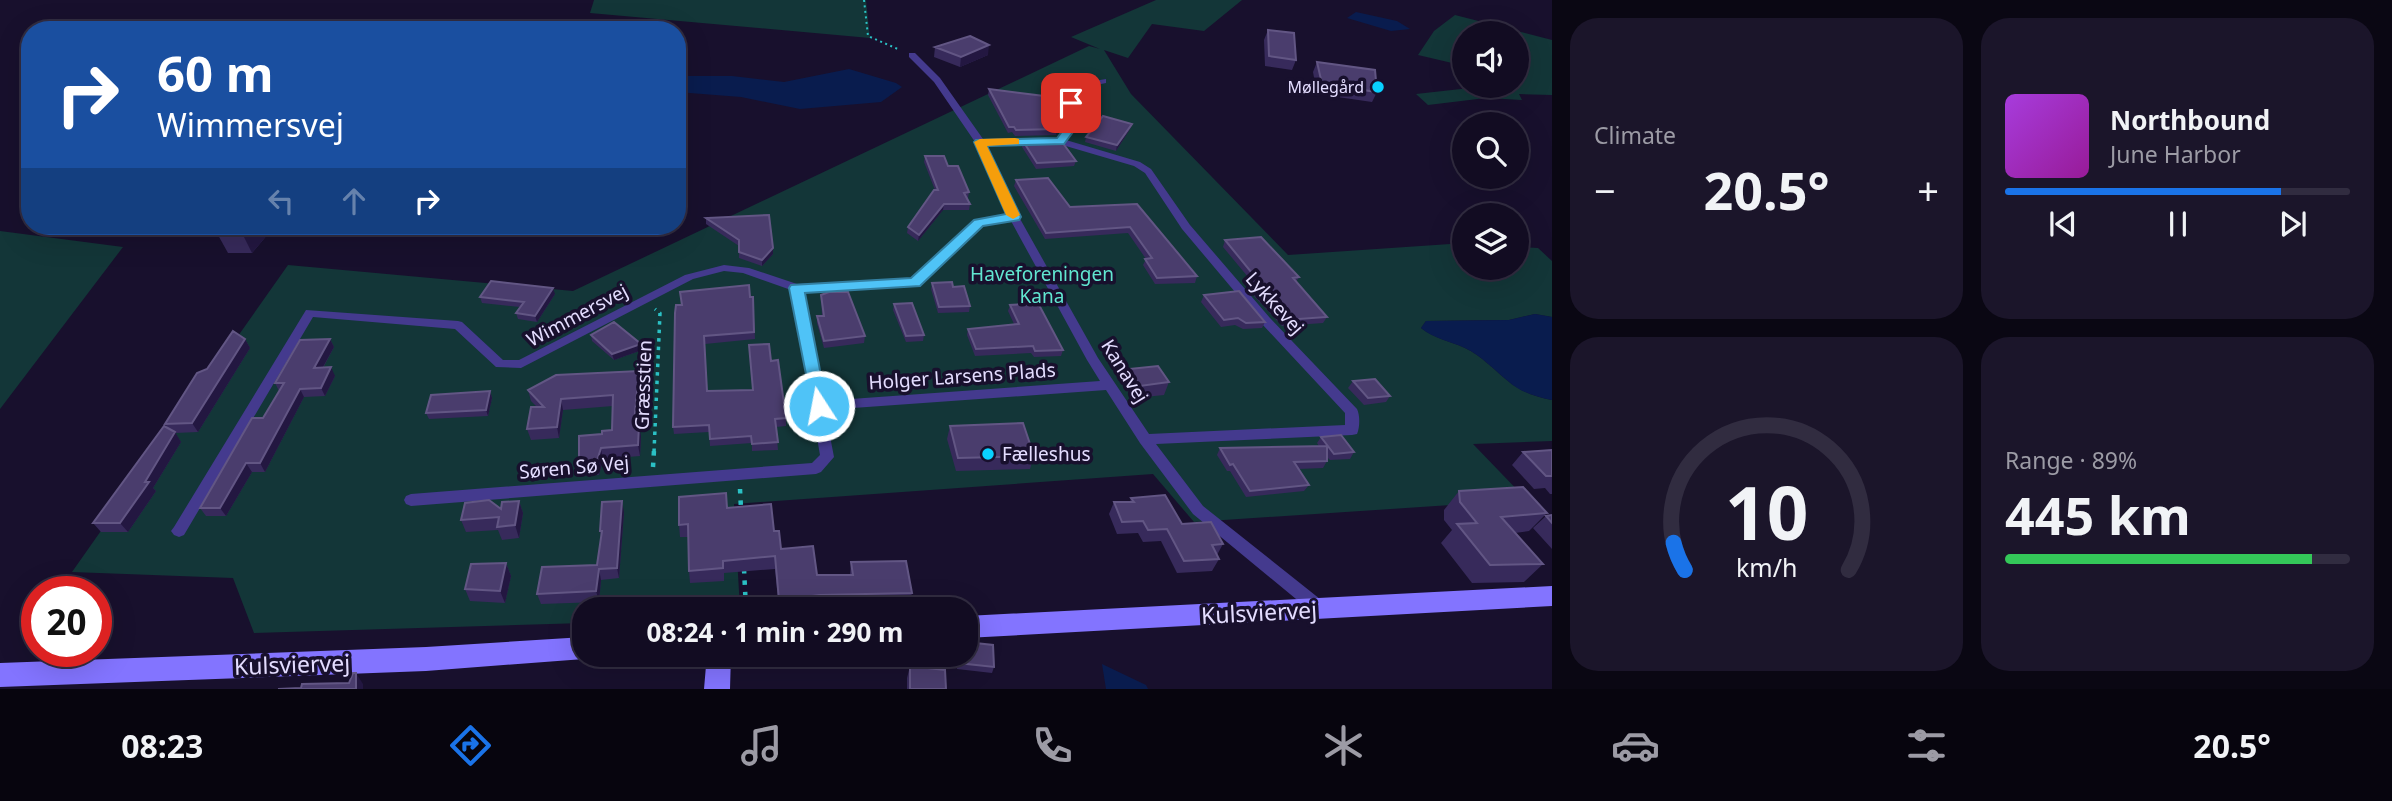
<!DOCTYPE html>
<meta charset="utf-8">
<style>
:root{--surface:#120c22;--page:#1b152a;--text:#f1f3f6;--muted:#9c9ba5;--line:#312c40;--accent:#1a73e8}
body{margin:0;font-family:"Noto Sans",sans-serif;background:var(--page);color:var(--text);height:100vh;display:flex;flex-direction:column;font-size:26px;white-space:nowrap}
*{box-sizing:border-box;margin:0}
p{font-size:23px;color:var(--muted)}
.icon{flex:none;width:38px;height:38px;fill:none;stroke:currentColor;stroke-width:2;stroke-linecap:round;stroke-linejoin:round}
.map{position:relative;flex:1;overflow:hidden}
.details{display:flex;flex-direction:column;gap:18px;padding:18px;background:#0a0713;width:840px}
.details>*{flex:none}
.top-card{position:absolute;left:21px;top:21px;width:665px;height:214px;border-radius:28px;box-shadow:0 7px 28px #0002,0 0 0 2px var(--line);background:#1a4fa0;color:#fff;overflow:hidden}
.controls{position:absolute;left:1452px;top:21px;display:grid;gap:14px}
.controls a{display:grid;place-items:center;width:77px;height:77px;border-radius:50%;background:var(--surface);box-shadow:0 7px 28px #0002,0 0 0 2px var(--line);font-size:35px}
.speed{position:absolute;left:21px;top:576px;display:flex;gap:14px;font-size:35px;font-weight:700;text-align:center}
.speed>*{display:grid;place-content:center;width:91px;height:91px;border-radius:50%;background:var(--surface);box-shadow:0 7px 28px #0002,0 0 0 2px var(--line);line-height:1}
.speed .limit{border:10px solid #d22;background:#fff;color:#111}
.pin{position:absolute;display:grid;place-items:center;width:60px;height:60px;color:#fff;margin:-30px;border-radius:14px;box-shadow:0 4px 10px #0006}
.me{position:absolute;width:77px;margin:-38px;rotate:349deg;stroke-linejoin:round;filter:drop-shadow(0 0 5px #0008)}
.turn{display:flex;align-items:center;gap:24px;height:147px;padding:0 21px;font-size:32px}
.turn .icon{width:91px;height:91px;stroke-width:2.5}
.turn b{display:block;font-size:49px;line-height:60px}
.lanes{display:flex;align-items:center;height:66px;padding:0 21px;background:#0003;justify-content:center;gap:35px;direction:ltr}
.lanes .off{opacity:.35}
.big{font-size:52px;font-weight:700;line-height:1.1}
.details .card{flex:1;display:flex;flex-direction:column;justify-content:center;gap:10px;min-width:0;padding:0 24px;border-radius:28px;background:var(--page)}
.details .dial{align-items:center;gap:0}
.dial svg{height:182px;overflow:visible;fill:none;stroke:var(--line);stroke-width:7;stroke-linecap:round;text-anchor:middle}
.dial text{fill:var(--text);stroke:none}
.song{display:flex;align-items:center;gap:21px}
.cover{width:84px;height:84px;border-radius:10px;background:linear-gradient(135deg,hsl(280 70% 55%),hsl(300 70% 35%))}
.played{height:7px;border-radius:4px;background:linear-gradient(90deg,var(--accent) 80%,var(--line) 80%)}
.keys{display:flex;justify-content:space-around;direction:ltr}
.heat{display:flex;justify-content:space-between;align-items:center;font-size:38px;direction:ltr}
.charge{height:10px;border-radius:5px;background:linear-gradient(90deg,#34c759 89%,var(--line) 0)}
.details .tiles{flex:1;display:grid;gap:18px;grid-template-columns:repeat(2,1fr)}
.trip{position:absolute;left:572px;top:597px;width:406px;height:70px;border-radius:28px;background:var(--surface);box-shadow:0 7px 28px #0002,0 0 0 2px var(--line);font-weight:700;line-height:70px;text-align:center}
.tabs{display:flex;height:112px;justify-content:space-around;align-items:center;background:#07050e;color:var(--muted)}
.tabs .icon{width:49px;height:49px}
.tabs .current{color:var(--accent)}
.tabs b{font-size:32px;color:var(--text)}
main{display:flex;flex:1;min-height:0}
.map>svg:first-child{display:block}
.green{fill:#133638}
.water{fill:#091c4e}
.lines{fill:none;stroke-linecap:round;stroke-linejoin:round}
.path-far2{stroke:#2bc1c5;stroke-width:2;stroke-dasharray:2 3.5;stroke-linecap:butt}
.path-far1{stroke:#2bc1c5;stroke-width:3.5;stroke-dasharray:3.5 5;stroke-linecap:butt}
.path{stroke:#2bc1c5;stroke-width:4.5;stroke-dasharray:4.5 7;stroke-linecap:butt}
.lane{fill:#443a8e;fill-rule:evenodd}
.secondary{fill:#8374ff;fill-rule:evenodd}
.wall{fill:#372a5b}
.shaded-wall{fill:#231741}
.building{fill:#4a3d6d;stroke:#625684;stroke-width:2}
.route{fill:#4fc3f7;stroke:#337fa1;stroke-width:2}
.slow{fill:#f59e0b}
.poi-dot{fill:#09d1ff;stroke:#18102d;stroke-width:2.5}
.labels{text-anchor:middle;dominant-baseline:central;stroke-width:7;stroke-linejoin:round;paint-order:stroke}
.far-poi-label{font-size:16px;fill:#e4ddff;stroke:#18102d;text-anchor:end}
.park-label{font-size:19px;fill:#61e6d1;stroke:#18102d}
.street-label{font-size:19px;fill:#e4ddff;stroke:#18102d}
.poi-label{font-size:19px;fill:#e4ddff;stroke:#18102d;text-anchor:start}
.near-street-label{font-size:23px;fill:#e4ddff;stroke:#18102d}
</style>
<main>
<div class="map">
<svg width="1552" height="689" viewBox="0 0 1552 689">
<rect width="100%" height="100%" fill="#18102d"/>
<path class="green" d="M594,0h272l4,38 -280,-25z
M1156,0h86l-38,31 -52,-7 -24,34 -24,-8 27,44 157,161 177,-12v25h52v-21l21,1 14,13v56l-17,-3 -26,6 -83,1 -5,7c14,11 29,13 44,20 17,8 29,22 43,33 13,11 28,16 44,19v41l-79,3 54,56 -333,22 -41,-48 -419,30 6,105h-156v14l-330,10 -21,-55 -161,-6 216,-307 285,26 516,-245 11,3 -29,-12z
M1455,15l97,25v55l-33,-1 3,6 -36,-2 -58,7 -12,-11 72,-8h29v-4l5,-1 -5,-2v-46h-52v33l-47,-11 16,-24z
M0,231l123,16 -123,162z"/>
<path class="water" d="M1356,12l41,9 13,8 -19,2 -44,-13z
M849,69l47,14 6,4 -21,15 -81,7 -59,-12 -64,-5 1,-16h54l52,6z
M1535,314l17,3v83c-16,-3 -32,-8 -44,-19 -14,-11 -26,-25 -43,-33 -15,-7 -31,-9 -44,-20l5,-7 83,-1z
M1102,664l44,21 2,4h-42z"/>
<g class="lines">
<path class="path-far2" d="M864,0l4,36 32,14"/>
<path class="path-far1" d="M654,452l6,-139 -5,-4"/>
<path class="path" d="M653,467l1,-17
M740,489l1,20
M744,569l2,40"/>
<path class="lane" d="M909,53h6l25,25 43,61 74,-1 20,-26 -12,-13v-4l11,-11 30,-5v4l-24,5 -9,9 13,15 -20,28 74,22 11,7 39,56 80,93 87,91c3,6 3,18 0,25l-5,1 -196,9 47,62 122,97 2,5 -2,5 -6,2 -6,-2 -120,-99 -53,-71 -34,-53 -281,20 9,47 -13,15 -5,2 -405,32 -5,-2 -2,-4 2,-4 5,-2 401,-31 8,-8 -29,-165 -48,-17 -19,-2 -31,8 -172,89 -25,-1 -41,-38 -142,-12 -129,218 -5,2 -5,-2 -3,-4 3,-4 132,-217 152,11 4,1 41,38h16l166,-85 39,-10 25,3 48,16 115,-5 63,-59 33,-5 -33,-73 -41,-60 -25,-25zM1059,144l75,22 11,7 37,56 80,95 83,89v12l-196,9 -51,-76 -79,-141 -33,-72zM1011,221l76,139 13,21 -277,20 -21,-110 117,-7 63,-59z"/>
<path class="secondary" d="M1552,586v20l-586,32v-22z
M584,637v17h9l-9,5 -158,12 -426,16v-24l426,-16z
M707,654h24l-1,35h-26z"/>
</g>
<path class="wall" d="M1268,30l28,30 -4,10 -27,-4 -1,-26z
M935,47l53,8 -28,12 -26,-10z
M1317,62l60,30 -5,10 -55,-8 -4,-22z
M989,89l81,25 -2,5 -12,16 -41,1 -3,-4 -4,1 -20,-38z
M1132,124l-2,5 -14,22 -31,-9 1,-5z
M1023,141l53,20 -2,5 -38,3 -14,-22z
M925,156l23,10 21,26 -1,6 2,6 -1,6h-26l-25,31 -11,-8 1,-6 27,-37 -11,-28z
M1016,180l54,27 67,-3 60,72 -2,7 -40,1 -12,-19 3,-6 -18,-26 -83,6 -31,-53z
M706,218l67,30v6l-11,12 -23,-8v-12l-33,-22z
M227,226h77l-8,9 -28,-1 -16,19h-24l-10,-18z
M1225,240l74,37 -3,5 31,35 -4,6 -41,3 -28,-30 4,-7 -35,-42z
M932,283l21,4 17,19 -1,6 -31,1 -7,-24z
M555,294l-18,28 -19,-3 -2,-6 4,-6 -38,-4 -2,-6z
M821,295l44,41 -1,7 -40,5 -7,-25v-7h5z
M1204,295l61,27 -3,6 -19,1 -8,-4 -14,2 -20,-25z
M753,297l2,42 -50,5 2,47 45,-1 19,-29 15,57v8l-10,1 2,23 -26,1v-8l-42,3 -1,-14 -35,2 -1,-7 8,-122z
M894,304l30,31 -1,6 -17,1 -13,-32z
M1010,305l53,45 -2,6 -27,1 -3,-4 -56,3 -8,-21 1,-6 46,-5 -6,-13z
M591,335l50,9 1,6 -28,10 -22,-19z
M245,339l5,9 -52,84 -23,1 6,9 -28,46 3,3 -28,41h-27l-8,-9 75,-95 -3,-4 42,-55z
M330,339l4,8 -11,21 12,8 -10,20 -21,1 -39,75h-13l-26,44h-20l-6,-8 63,-90 16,-27 -4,-8z
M1129,369l40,13 -5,13 -29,3 -11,-16z
M1353,381l37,15 -4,6 -22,3 -16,-17z
M640,382l-3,42 4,12 -1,20 -37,3 -4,16 -18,1 -2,-11 23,-31 10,-4 1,-24 -50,4 -4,28 -28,2 -4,-11 10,-22 -6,-6 -3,-11z
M490,391l2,7 -4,18 -59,3 -3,-6z
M950,426l84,30 -4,13 -74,2 -9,-32z
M1321,437l33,15 -4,7 -20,1 -3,-3v4l-4,7 -25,1 11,16 -5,6 -58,6 -16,-26h-3l-10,-16 3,-7 99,-2 -2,-3z
M1552,450v44h-2l-5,-6 -11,1 -22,-24 11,-13z
M1459,491l88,22 -18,18 -14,2 28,31 -19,18 -52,1 -31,-40 11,-13 -8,-10v-10z
M1131,498l92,46 -6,11 2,4 -7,12 -35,2 -16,-32 -18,1 -5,-9 -21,1 -8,-20 5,-12h16z
M519,501l4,12 -4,25 -17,2 -4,-10 -32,2 -5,-12 40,-11z
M727,508l47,23 7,18 36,26h33l1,-13 61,31 -3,12 -130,4 -4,-40 -51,4v8l-34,2 -1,-12 -1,-34h-8l-1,-12z
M624,512l-5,66 -18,2 -2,22 -58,2 -4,-10 60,-29 4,-28 -1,-6z
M1552,515v34l-19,-21 13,-12z
M506,563l5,13 -6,27 -35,-2 -5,-12z
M956,654h10l28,13 -2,6 -35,-4z
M910,666l36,23h-39v-11z"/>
<path class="shaded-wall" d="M989,45l-1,10 -28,12 1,-10z
M1070,114l-2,5 -12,16 1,-6z
M1132,124l-2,5 -14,22 1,-6z
M944,204l-1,6 -25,31 1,-6z
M252,226h12l4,8 -16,19 -9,-18z
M292,226h12l-8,9z
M773,248v6l-11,12v-6z
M553,288l2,6 -18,28 -2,-6z
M245,339l5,9 -52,84 -6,-9z
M330,339l4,8 -16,29 -4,-8z
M641,344l1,6 -28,10 -2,-6z
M331,367l4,9 -10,20 -4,-8z
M639,371l1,11 -4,52 -2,-11z
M300,389l4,8 -39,75 -5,-9z
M490,391l2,7 -4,18 -2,-6z
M561,399l2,11 -4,28 -2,-11z
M639,425l2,11 -1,20 -2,-11z
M175,432l6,10 -28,46 3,3 -28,41 -8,-9z
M601,448l2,11 -4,16 -3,-11z
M246,463l6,9 -26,44 -6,-8z
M519,501l4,12 -4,25 -4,-13z
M622,501l2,11 -5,66 -2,-10z
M506,563l5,13 -6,27 -5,-12z
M599,569l2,11 -2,22 -3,-11z
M356,673l7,11v5h-7z"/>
<path class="building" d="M1268,30l26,3 2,27 -27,-4z
M970,36l19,9 -28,12 -26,-10z
M1317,62l58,8 2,22 -55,-8z
M989,89l79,10 2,15 -13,15 -41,1 -2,-3h-5z
M1103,116l29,8 -15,21 -31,-8z
M1023,141l39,1 14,19 -39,2z
M925,156h19l4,10h10l11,26 -5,1 6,11h-26l-25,31 -11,-8 26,-37h4z
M1048,178l22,29 67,-3 60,72 -40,2 -12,-19 7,-1 -22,-31 -84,6 -30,-53z
M769,215l4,33 -11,12 -23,-8v-12l-33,-22z
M227,226h25l-9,9h-25z
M1261,237l38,40 -6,1 34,39 -42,3 -28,-31h8l-40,-49z
M491,281l62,7 -18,28 -19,-3 8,-11 -44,-5z
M952,282l1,5 11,-1 6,20 -31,1 -7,-24z
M749,285l1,12h3l1,35 -50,4 3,55 46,-1 -4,-45 20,-1 2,17 7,-1 8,58 -11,1 3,23 -26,2 -1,-8 -41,3 -1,-14 -36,2 2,-114 1,-8h6l-2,-13z
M1239,291l26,31 -19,1 -8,-5 -14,2 -20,-25z
M829,292h19l17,44 -41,5 -7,-25h7l-3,-21z
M912,303l12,32 -18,1 -12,-32z
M1038,303l25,47 -28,1 -2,-5 -57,3 -8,-20 51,-5 -9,-19z
M614,322l27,22 -29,10 -21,-19z
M233,331l12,8 -53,84 -27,1 32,-51 10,-4z
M330,339l-16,29 17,-1 -10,21 -21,1 -40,74h-14l-26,45h-20l52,-90h11l21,-35h-9l25,-43z
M1158,366l11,16 -29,4 -11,-17z
M639,371l-5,52 5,2 -1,20 -37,3 -5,16 -17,1v-29l23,-2v-3l10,-1 1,-35 -52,4 -4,28 -30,2 4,-22h13l-16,-17 28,-15z
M1375,379l15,17 -22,2 -15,-17z
M490,391l-4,19 -60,3 5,-18z
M1023,423l11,33 -76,2 -8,-32z
M164,426l11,6 -30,50h4l-29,41h-27z
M1341,435l13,17 -20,2 -13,-17z
M1327,446v15l-33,1 15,23 -59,6 -17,-27 -3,1 -10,-17z
M1552,450v26h-6l-23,-24z
M1523,487l24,26 -46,4 42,47 -53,1 -33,-41 20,-1 -17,-21 -1,-11z
M726,493l1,15 44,-4 3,27h5l2,18 32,-3 4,29h36l-2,-13 55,-1 6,32 -92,2 -41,5 -4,-44 -52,5v7l-34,3 -1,-47 -9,1v-28z
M1165,495l17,29 29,-2 12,22 -11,1 7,14 -35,2 -17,-32 -19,1 -5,-9 -21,1 -8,-20h20l-3,-4z
M489,500l12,9 1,-7 17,-1 -4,24 -18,2 2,-10 -38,3 4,-17z
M622,501l-5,67 -18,1 -3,22 -59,3 5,-27 55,-2 5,-34h-2l2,-29z
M1552,515v8l-6,-7z
M506,563l-6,28 -35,-2 6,-25z
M966,642l27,3 1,22 -36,-4v-9h8z
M910,666l35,4 1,19h-36z
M353,673h3v16h-78l23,-1 1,-4 47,-1z"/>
<path class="route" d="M1067,101h8l13,11 -24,32 -77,2 34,71 -2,3 -36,6 -63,60 -115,7 22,113 -2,4h-12l-24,-122 2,-3 120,-7 63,-58 32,-6 -32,-72 2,-2 81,-2 19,-25 -9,-7z"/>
<path class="slow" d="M1015,138l4,1v5l-32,2 33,69 -7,4 -7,-4 -32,-73 6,-3z"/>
<g class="poi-dot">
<circle cx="1378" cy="87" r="7"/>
<circle cx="988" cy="454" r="7"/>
</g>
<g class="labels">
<g class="far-poi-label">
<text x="1364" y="87">Møllegård</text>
</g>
<g class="park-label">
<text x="1042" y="274">Haveforeningen<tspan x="1042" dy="22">Kana</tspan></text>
</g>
<g class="street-label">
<text transform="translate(1275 303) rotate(48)">Lykkevej</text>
<text transform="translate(577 315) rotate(-28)">Wimmersvej</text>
<text transform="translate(1125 371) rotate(58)">Kanavej</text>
<text transform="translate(962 376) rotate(-4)">Holger Larsens Plads</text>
<text transform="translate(643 385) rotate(-88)">Græsstien</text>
<text transform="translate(574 467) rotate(-5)">Søren Sø Vej</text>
</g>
<g class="poi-label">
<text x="1002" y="454">Fælleshus</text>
</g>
<g class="near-street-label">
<text transform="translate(1259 612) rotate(-3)">Kulsviervej</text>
<text transform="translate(292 664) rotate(-2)">Kulsviervej</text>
</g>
</g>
</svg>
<div class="controls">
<a><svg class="icon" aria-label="sound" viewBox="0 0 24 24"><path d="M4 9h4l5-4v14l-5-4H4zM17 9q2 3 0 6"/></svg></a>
<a><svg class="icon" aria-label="search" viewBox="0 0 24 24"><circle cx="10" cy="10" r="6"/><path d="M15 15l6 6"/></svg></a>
<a><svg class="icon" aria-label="layers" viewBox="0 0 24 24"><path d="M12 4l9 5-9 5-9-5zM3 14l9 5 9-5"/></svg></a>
</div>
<div class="speed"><div class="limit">20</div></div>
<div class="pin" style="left:1071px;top:103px;background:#d93025"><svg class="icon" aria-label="arrive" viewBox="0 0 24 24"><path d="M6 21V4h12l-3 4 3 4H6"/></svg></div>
<svg class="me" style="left:819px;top:406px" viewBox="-20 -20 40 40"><circle r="17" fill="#4fc3f7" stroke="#fff" stroke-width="3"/><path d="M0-11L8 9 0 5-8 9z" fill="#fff"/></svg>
<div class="trip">08:24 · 1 min · 290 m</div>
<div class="top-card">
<div class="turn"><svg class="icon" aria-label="right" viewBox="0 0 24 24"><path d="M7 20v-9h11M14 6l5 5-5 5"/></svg><div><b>60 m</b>Wimmersvej</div></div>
<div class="lanes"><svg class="icon off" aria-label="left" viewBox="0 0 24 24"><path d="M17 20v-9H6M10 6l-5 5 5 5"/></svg><svg class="icon off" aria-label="ahead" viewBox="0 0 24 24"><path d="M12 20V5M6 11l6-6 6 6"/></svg><svg class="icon" aria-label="right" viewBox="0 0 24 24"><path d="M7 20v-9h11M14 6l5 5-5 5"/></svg></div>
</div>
</div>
<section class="details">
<div class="tiles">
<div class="card"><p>Climate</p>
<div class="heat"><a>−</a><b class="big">20.5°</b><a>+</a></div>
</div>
<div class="card">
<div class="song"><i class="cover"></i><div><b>Northbound</b><p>June Harbor</p></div></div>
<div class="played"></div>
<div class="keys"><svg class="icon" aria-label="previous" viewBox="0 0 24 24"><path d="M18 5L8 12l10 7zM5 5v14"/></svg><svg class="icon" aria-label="pause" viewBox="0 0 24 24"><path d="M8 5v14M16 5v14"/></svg><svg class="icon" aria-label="next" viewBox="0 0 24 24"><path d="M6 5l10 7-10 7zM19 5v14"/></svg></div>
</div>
<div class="card dial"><svg viewBox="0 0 100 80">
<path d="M14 69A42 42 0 1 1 86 69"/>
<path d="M14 69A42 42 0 0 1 9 57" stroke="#1a73e8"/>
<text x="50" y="56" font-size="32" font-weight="700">10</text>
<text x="50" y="72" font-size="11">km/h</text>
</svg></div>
<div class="card"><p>Range · 89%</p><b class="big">445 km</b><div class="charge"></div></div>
</div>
</section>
</main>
<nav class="tabs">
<b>08:23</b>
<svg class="icon current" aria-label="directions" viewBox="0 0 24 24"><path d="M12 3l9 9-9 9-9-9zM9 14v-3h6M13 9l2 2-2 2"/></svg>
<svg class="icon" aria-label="music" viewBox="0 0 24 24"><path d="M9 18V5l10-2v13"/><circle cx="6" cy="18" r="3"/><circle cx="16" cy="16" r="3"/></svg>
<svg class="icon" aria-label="phone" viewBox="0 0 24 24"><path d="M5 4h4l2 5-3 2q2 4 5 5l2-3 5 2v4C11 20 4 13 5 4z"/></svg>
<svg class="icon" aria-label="climate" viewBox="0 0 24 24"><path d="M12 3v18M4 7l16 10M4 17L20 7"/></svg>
<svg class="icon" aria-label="car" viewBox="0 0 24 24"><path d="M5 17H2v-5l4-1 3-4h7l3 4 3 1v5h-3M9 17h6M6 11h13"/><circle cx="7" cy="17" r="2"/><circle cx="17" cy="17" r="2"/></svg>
<svg class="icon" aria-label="filters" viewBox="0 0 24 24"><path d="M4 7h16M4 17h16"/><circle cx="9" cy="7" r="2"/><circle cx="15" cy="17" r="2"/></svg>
<b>20.5°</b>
</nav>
